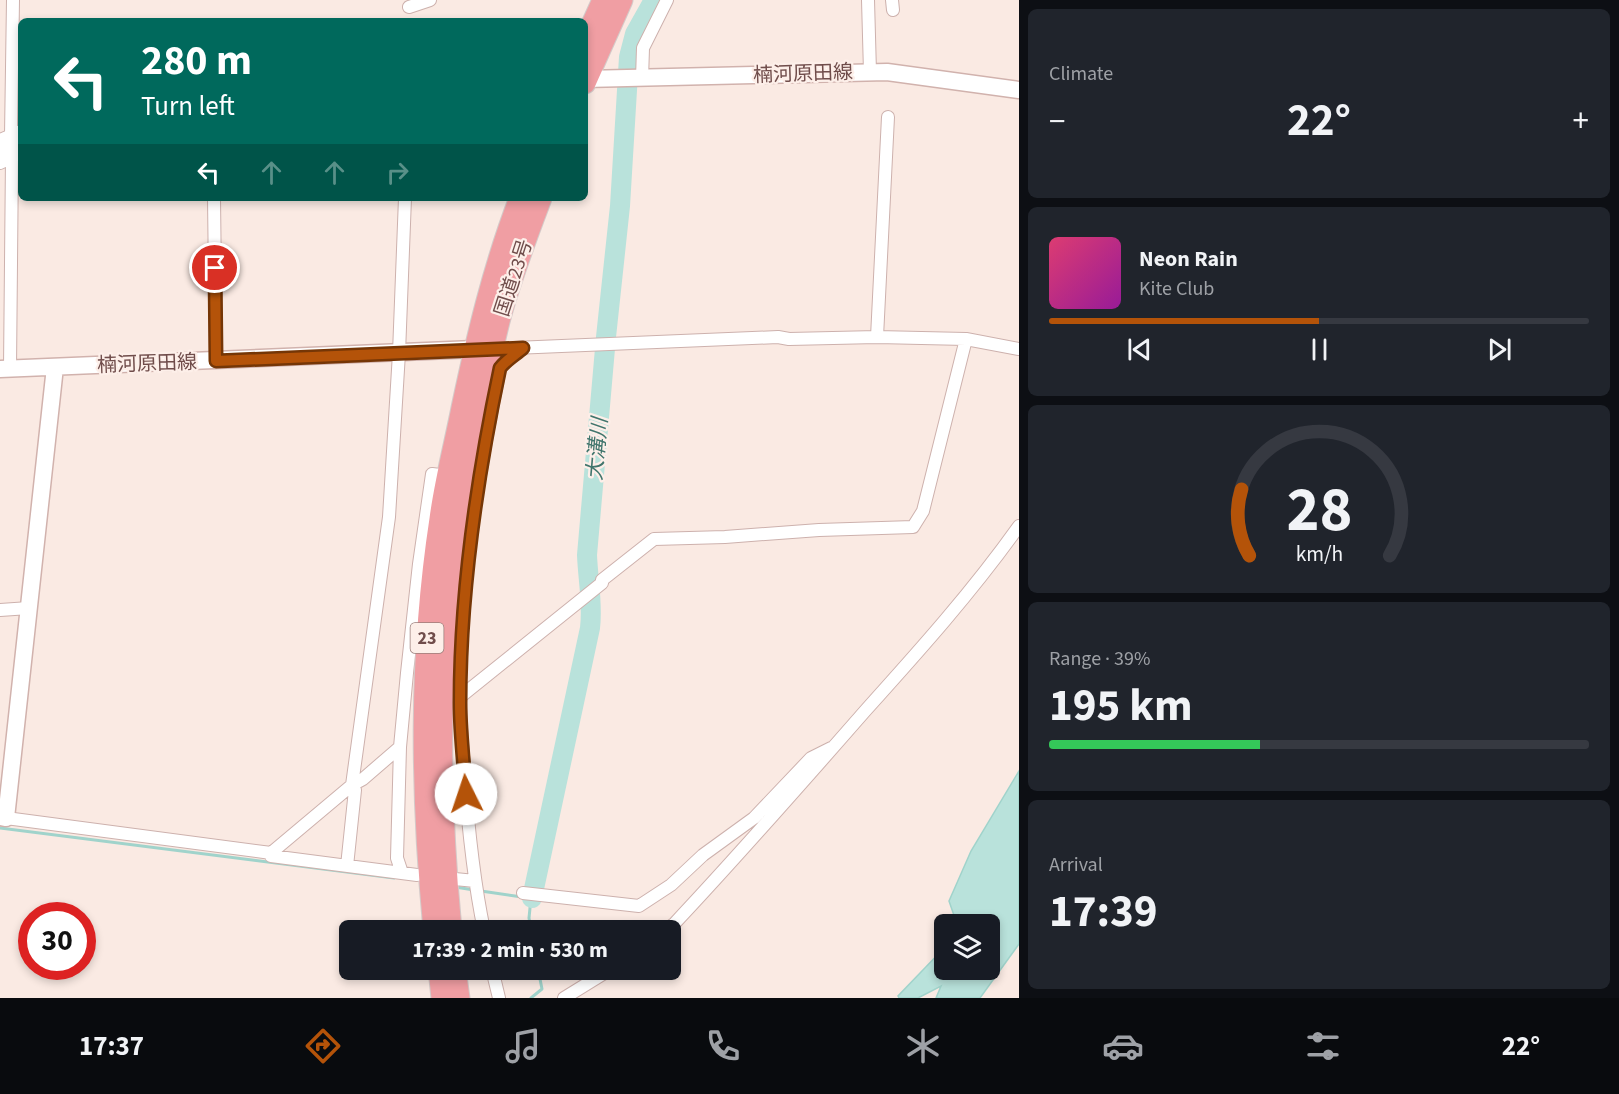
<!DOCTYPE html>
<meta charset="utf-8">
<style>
:root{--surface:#171b24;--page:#20242c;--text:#f1f3f6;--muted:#9ea1a6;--line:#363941;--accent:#b45309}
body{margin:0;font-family:"Source Sans 3","Noto Sans JP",sans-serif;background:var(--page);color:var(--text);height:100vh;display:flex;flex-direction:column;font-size:22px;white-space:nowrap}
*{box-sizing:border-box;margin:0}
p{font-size:20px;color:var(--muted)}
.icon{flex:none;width:33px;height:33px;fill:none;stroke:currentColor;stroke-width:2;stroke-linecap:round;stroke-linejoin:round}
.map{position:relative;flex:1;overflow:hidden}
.details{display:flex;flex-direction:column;gap:9px;padding:9px;background:#0d0f14;width:600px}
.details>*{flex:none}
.guide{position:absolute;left:18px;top:18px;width:570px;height:183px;border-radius:9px;box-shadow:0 3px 9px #0003;background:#00695c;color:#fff;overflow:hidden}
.fabs{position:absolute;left:934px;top:914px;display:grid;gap:12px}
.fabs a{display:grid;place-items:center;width:66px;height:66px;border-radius:9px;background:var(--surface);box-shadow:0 3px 9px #0003;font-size:30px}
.speed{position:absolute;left:18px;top:902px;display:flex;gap:12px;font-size:30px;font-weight:700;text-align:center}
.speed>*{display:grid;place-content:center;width:78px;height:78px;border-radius:50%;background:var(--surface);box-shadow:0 3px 9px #0003;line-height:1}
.speed .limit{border:9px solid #d22;background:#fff;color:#111}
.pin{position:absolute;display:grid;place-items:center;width:51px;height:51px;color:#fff;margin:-26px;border:3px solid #fff;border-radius:50%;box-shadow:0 2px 6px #0007}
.me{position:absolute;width:66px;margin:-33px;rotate:356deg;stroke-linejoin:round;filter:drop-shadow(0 0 4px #0008)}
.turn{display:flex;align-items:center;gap:21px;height:126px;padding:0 24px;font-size:27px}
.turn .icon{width:78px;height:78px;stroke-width:2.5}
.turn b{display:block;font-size:42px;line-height:51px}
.lanes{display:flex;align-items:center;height:57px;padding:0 24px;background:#0003;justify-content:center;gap:30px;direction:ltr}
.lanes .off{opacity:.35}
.big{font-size:45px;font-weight:700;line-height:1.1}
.details .card{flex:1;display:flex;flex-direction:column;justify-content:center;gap:9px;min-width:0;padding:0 21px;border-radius:9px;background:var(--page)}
.details .dial{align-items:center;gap:0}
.dial svg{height:156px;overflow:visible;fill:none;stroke:var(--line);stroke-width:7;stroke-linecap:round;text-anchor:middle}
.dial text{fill:var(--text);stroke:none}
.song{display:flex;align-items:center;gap:18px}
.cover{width:72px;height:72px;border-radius:9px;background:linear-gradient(135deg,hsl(340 70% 55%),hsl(300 70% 35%))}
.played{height:6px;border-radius:3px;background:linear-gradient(90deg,var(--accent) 50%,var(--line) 50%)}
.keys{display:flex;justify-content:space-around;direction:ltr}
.heat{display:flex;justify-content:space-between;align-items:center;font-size:33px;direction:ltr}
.charge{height:9px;border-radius:4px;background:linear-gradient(90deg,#34c759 39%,var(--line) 0)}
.trip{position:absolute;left:339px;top:920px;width:342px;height:60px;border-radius:9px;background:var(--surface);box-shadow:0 3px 9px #0003;font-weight:700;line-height:60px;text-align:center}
.dock{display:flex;height:96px;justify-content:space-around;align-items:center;background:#090b0e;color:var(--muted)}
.dock .icon{width:42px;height:42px}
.dock .current{color:var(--accent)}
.dock b{font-size:27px;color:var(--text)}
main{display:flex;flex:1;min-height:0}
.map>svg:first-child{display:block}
.water{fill:#b9e2db;stroke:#a0d3cb;stroke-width:1.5}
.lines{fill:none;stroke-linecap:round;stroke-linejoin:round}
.stream{stroke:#a0d3cb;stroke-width:3}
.river{stroke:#b9e2db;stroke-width:20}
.street-casing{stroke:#cdb1ad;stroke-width:14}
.secondary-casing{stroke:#d1b2ad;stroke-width:19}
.highway-casing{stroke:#d4cac9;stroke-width:23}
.street{stroke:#fff;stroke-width:12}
.secondary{stroke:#fff;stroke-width:16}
.highway{stroke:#f09ea3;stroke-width:21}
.route-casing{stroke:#753606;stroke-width:15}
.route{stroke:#b45309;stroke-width:10}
.labels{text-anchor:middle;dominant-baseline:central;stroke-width:4.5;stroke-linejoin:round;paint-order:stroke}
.shield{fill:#fdefe9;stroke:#9a7e7a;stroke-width:1.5}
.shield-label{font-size:18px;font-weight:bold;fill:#704d4b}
.street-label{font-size:20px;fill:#704d4b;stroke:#fdefe9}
.water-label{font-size:21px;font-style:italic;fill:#40756c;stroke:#fdefe9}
</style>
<main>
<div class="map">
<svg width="1019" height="998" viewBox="0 0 1019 998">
<rect width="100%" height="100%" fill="#faeae3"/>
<path class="water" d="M1019,771v173l-39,54h-44l5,-12 -23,12h-19l-1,-2 47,-49v22h45v-45h-33l-8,-23 22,-50z"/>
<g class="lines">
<path class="stream" d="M0,828l394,50
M455,887l19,3
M481,891l41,6
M531,930l-2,-12 2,-20
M531,998l11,-9 -4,-20"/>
<path class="river" d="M532,898l58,-270c3,-24 -2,-48 -3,-73l19,-218 14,-131 9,-149 6,-23 19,-34"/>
<g class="street-casing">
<path id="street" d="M868,0l2,72
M892,0l1,10
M409,7l21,-7
M642,79l1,-31 24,-48
M11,135l2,-135
M0,140l21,-9
M0,163l21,-10
M214,198l2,163
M877,337l11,-220
M488,349l290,-12 11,2 88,-2 89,2 53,10
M10,369l2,-212
M602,580l52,-41 71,-2 94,-7 94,-3 10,-16 43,-172
M0,610l29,-2
M460,697l142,-114
M6,818l265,35v3l146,19
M271,853l81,-68 37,-268 10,-164 6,-155
M347,866l8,-76 -3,-5 11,-6 37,-32
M402,873l-5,-15 3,-111 7,-74 12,-109 13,-90 16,2
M455,879l20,2
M523,893l116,13 32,-21 32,-30 51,-37 57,-60 20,-10
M484,930c-11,-52 -16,-105 -20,-158 -1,-23 -4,-46 -4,-69 -2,-110 18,-227 40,-335 6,-8 15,-13 23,-20
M665,930l9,-6c65,-69 128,-141 191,-213 54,-60 107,-119 154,-185
M492,969l7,29
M564,998l47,-29"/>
</g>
<g class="secondary-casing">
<path id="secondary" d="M585,79l302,-7 132,18
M0,153l21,-9
M0,369l474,-20
M0,817l6,1 49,-451"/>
</g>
<g class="highway-casing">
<path id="highway" d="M585,40l18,-40
M585,83l37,-83
M434,930c-13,-138 -15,-274 6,-411 5,-38 15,-75 22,-111 15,-71 32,-143 58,-210
M451,930c-11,-119 -14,-239 0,-358 6,-49 17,-98 27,-147 7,-37 13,-75 23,-111 11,-40 26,-78 40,-116
M439,969l3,29
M455,969l4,29"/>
</g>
<use href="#street" class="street"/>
<use href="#secondary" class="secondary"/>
<use href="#highway" class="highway"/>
</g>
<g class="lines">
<g class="route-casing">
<path id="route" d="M215,268l1,93 307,-13c-8,7 -17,12 -23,20 -23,109 -40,223 -40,335 0,30 4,61 6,91"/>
</g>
<use href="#route" class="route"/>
</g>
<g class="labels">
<rect class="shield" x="410.5" y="623" width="33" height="30" rx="4.5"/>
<g class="shield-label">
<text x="427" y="638">23</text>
</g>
<g class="street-label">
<text transform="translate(803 74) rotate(-2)">楠河原田線</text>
<text transform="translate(514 278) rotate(-72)">国道23号</text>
<text transform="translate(147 364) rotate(-2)">楠河原田線</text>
</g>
<g class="water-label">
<text transform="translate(597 449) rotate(-85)">大溝川</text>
</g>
</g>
</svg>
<div class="fabs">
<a><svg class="icon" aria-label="layers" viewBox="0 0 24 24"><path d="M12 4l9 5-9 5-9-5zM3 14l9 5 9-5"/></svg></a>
</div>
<div class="speed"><div class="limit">30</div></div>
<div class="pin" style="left:215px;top:268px;background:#d93025"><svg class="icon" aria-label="arrive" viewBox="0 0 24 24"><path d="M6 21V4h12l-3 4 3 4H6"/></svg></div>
<svg class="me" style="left:466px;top:794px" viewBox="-20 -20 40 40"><circle r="19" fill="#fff"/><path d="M0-13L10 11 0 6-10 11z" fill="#b45309"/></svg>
<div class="trip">17:39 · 2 min · 530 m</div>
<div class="guide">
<div class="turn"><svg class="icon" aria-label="left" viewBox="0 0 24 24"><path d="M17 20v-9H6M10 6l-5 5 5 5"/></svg><div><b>280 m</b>Turn left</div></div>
<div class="lanes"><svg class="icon" aria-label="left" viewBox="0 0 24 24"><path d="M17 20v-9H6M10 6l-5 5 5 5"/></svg><svg class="icon off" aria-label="ahead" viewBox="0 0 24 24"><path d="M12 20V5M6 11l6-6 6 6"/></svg><svg class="icon off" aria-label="ahead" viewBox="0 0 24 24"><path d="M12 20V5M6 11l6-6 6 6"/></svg><svg class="icon off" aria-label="right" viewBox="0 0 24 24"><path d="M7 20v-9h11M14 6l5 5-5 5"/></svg></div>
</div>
</div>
<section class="details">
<div class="card"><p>Climate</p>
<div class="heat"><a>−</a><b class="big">22°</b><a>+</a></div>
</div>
<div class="card">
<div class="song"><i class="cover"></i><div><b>Neon Rain</b><p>Kite Club</p></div></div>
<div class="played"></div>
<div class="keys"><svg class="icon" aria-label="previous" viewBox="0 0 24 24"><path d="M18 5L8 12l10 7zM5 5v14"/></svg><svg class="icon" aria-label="pause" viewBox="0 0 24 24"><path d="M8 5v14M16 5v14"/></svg><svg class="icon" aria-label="next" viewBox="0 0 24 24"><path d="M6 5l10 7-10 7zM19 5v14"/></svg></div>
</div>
<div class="card dial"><svg viewBox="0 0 100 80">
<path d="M14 69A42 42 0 1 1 86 69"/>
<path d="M14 69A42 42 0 0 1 10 35" stroke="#b45309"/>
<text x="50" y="56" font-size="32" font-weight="700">28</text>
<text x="50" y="72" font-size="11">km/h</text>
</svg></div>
<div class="card"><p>Range · 39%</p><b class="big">195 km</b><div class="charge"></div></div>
<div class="card"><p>Arrival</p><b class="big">17:39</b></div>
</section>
</main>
<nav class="dock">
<b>17:37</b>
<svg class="icon current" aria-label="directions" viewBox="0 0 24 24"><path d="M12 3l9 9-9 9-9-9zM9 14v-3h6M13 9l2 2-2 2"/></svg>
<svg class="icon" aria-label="music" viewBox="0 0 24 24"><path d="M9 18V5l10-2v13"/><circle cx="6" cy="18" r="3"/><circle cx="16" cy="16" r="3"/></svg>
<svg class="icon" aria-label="phone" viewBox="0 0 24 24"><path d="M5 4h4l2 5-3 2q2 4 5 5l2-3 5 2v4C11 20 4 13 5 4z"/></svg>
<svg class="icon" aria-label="climate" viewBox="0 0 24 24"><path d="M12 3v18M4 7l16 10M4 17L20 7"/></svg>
<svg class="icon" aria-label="car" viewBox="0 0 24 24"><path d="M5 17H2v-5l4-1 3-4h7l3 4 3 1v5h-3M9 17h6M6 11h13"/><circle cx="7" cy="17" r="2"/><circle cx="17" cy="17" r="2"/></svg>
<svg class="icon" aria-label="filters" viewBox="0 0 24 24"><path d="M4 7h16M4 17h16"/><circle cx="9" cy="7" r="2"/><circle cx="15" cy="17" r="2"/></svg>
<b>22°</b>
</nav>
